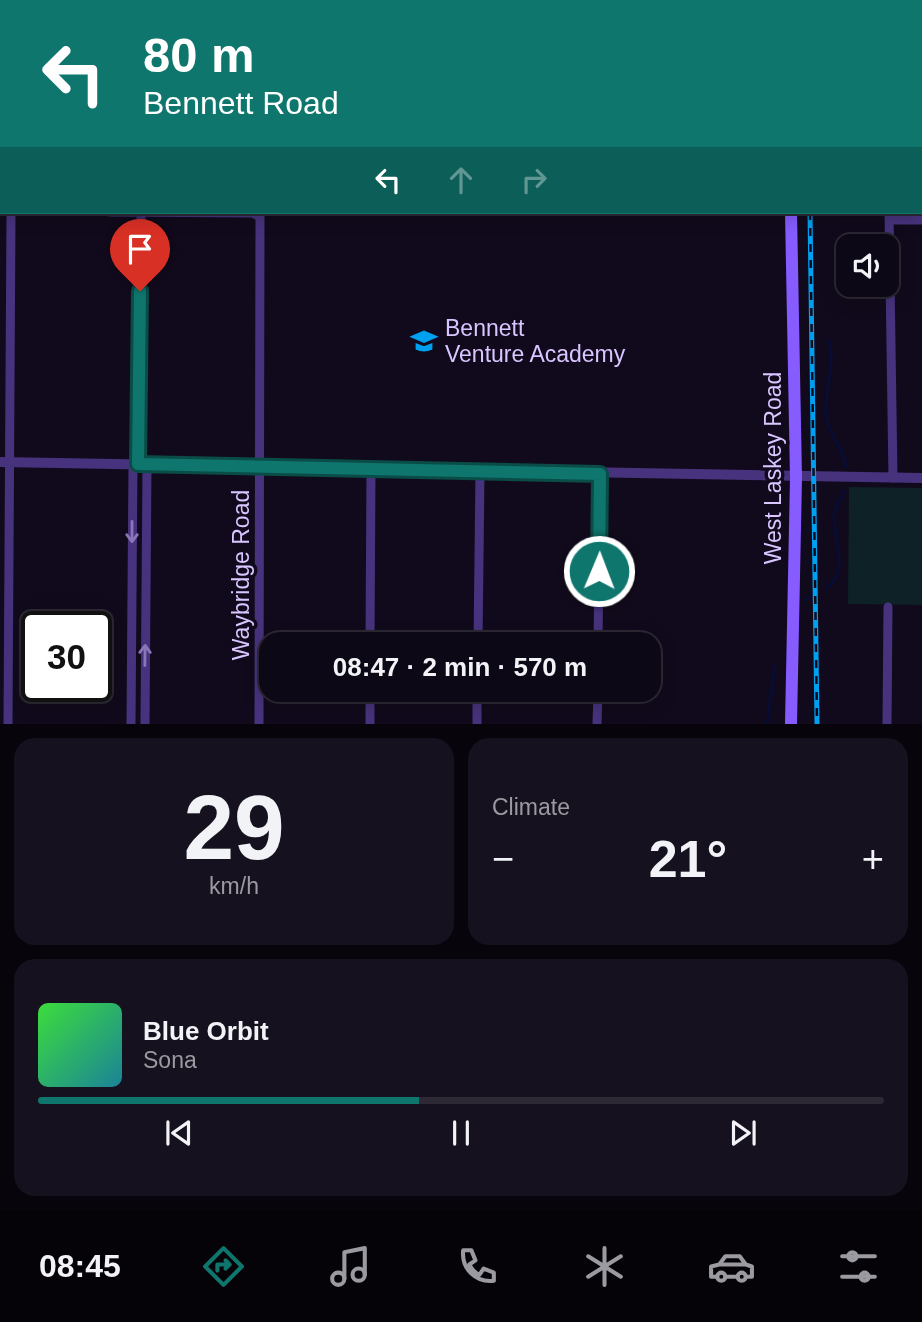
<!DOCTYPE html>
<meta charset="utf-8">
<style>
:root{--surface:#0d0815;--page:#16111e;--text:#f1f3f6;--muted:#9a9aa0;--line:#2d2934;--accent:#0f766e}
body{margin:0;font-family:Helvetica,sans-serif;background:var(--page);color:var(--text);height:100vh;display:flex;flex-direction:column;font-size:26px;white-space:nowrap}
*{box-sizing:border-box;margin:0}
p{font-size:23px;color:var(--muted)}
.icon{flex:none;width:38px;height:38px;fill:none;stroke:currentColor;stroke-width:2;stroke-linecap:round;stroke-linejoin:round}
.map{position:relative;height:724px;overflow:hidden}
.side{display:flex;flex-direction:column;gap:14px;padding:14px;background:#07040c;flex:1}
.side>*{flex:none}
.top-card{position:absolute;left:0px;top:0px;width:922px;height:214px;box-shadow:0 4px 18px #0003,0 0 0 2px var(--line);background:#0f766e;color:#fff;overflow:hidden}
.fabs{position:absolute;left:836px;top:234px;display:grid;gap:14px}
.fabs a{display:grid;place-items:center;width:63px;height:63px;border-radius:14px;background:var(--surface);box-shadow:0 4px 18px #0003,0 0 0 2px var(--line);font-size:35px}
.speed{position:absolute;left:21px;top:611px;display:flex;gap:14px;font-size:35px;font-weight:700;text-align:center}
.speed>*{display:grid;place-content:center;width:91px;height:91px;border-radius:50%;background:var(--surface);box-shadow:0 4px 18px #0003,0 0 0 2px var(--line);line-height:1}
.speed .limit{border:4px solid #111;border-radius:10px;background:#fff;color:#111}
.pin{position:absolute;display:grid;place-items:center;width:60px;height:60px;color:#fff;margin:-72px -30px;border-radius:50% 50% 50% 0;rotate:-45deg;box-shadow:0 0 7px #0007}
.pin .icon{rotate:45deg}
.me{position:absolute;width:77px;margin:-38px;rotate:1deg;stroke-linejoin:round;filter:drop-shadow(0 0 5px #0008)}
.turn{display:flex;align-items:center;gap:24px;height:147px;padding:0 28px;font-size:32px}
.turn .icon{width:91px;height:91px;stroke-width:2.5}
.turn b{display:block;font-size:49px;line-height:60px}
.lanes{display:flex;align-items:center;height:66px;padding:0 28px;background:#0003;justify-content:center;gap:35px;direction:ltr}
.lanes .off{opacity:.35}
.big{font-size:52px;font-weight:700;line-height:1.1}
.side .widget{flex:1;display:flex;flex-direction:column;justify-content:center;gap:10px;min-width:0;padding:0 24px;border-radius:21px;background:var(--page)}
.side .dial{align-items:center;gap:0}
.dial b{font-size:91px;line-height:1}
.song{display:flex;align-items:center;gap:21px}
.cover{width:84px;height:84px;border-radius:10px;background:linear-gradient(135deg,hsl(120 70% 55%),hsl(190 70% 35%))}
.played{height:7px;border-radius:4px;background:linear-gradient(90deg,var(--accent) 45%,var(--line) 45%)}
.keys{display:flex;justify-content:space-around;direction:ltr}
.heat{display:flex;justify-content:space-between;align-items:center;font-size:38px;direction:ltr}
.side .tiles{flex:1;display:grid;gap:14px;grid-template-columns:1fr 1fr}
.widget:last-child{grid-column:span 2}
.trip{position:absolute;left:259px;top:632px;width:402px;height:70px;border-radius:21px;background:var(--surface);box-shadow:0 4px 18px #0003,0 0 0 2px var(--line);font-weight:700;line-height:70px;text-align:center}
.tab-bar{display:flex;height:112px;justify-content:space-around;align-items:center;background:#050308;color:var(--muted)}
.tab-bar .icon{width:49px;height:49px}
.tab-bar .current{color:var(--accent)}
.tab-bar b{font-size:32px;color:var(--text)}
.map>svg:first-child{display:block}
.green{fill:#0d2126}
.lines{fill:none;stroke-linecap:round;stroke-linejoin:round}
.stream{stroke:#060d39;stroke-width:2.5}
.minor{stroke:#47337d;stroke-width:9}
.tertiary{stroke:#47337d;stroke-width:10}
.secondary{stroke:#865cff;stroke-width:12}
.rail-casing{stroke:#00a0f0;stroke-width:5}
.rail{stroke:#110a1c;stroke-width:2.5;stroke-dasharray:8;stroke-linecap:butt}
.oneway{stroke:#8975b8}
.route-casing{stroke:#0a4d48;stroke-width:18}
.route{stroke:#0f766e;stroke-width:12}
.labels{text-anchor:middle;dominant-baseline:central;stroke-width:7;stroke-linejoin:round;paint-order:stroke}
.poi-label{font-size:23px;fill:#d9c5ff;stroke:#110a1c;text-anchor:start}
.street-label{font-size:23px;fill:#d9c5ff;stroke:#110a1c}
</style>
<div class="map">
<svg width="922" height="724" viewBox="0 0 922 724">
<rect width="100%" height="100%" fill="#110a1c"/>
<path class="green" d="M849,487l73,1v117l-74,-1z"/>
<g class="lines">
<path class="stream" d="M762,0v2
M828,339c9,24 -4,51 -2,77 2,19 18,31 20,51
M827,588c22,-17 7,-49 7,-71 0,-9 7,-18 10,-26
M805,600l5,-3
M767,724l8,-59"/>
<path class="minor" d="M887,0v2
M0,82l2,1
M0,210h2
M110,212l143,1 7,4 -1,507
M889,212l4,266
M889,220h33
M138,464l3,-252
M370,644l1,-174
M478,644l2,-173
M598,644l2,-170
M8,724l3,-512
M131,724l2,-260
M145,724l2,-260
M370,724v-34
M477,724v-34
M597,724l1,-34
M887,724l1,-117"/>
<path class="tertiary" d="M0,462l922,16"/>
<path class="secondary" d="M788,0v2
M791,212l5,266 -5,246"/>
<g class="rail-casing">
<path id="rail" d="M808,0v2
M810,212l7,512"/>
</g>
<use href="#rail" class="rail"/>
</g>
<defs><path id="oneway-shaft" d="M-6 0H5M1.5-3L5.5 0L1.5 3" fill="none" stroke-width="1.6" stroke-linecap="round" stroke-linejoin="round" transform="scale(1.75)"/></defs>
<g class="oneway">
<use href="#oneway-shaft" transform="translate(132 532) rotate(90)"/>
<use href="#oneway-shaft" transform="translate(145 655) rotate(-89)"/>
</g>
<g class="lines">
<g class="route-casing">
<path id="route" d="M140,291l-2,173 462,10 -1,97"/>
</g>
<use href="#route" class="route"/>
</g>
<defs>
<g id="school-bare" transform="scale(2.1)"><path d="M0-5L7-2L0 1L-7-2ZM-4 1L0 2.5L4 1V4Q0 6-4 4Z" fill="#00a0f0" stroke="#110a1c" stroke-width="2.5" paint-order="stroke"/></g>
</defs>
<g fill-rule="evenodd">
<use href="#school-bare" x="424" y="341"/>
</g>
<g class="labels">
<g class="poi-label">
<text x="445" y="328">Bennett<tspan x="445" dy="26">Venture Academy</tspan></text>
</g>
<g class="street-label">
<text transform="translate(773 468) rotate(-90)">West Laskey Road</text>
<text transform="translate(241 575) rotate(-90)">Waybridge Road</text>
</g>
</g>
</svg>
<div class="fabs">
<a><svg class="icon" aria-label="sound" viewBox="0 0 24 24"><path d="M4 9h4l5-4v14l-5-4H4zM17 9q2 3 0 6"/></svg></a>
</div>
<div class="speed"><div class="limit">30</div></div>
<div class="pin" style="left:140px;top:291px;background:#d93025"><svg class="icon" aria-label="arrive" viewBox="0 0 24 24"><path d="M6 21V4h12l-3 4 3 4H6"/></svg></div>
<svg class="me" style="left:599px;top:571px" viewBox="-20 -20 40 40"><circle r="17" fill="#0f766e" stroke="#fff" stroke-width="3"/><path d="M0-11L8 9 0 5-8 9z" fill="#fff"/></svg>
<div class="trip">08:47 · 2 min · 570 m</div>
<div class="top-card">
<div class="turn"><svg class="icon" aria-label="left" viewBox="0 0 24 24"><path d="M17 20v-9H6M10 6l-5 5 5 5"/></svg><div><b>80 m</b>Bennett Road</div></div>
<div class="lanes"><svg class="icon" aria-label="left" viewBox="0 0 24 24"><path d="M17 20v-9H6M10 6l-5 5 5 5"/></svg><svg class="icon off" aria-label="ahead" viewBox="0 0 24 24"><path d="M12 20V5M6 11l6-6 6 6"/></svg><svg class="icon off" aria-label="right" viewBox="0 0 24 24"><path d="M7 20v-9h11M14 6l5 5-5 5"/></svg></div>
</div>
</div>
<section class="side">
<div class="tiles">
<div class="widget dial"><b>29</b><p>km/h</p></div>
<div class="widget"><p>Climate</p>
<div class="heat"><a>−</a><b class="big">21°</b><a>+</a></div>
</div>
<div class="widget">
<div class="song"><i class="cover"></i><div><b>Blue Orbit</b><p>Sona</p></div></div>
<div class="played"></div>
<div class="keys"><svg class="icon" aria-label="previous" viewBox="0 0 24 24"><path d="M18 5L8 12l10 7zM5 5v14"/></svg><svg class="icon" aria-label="pause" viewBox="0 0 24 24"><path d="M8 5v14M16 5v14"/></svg><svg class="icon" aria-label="next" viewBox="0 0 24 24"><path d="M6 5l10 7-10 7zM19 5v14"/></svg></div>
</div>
</div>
</section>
<nav class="tab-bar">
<b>08:45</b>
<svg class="icon current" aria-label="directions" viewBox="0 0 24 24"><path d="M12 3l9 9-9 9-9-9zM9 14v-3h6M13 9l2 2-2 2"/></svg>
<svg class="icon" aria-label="music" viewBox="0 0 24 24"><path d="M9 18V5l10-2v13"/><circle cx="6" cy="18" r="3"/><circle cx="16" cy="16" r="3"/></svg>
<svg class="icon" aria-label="phone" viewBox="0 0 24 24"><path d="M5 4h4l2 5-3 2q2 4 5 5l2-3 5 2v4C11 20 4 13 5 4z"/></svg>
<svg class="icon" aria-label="climate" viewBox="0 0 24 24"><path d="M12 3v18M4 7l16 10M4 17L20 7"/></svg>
<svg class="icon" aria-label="car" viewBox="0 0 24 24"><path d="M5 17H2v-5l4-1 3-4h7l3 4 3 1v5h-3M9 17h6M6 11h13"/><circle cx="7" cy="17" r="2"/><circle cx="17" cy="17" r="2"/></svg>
<svg class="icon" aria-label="filters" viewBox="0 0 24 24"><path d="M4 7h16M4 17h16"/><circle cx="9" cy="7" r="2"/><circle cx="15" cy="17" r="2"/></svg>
</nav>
